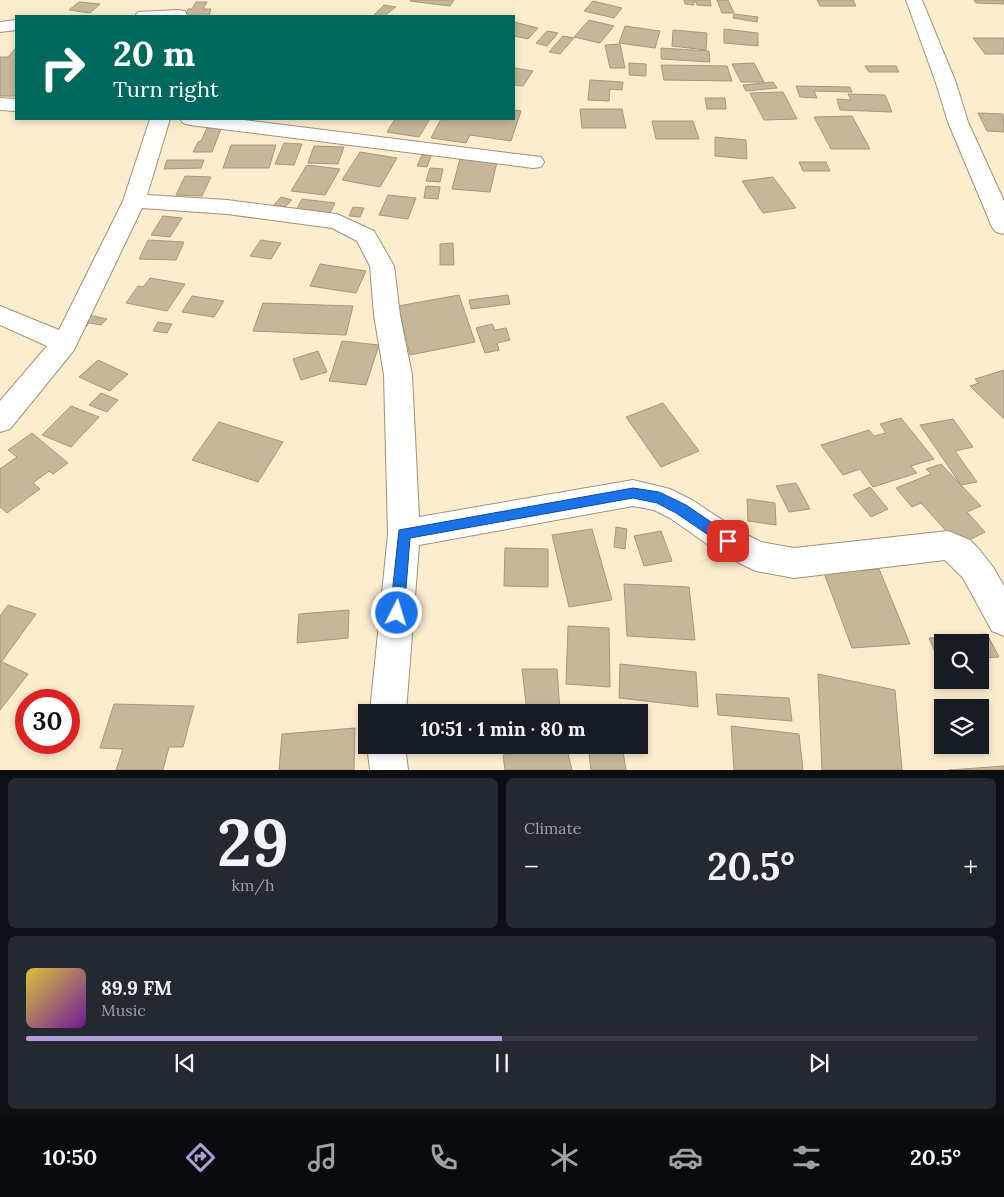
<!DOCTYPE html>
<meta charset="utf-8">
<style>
:root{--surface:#171b24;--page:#242831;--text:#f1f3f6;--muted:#9ea1a6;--line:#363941;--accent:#b09ed6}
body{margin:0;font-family:Lora,serif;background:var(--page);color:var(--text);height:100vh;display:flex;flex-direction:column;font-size:19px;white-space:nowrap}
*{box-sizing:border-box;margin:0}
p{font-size:16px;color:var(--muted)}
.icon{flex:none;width:28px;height:28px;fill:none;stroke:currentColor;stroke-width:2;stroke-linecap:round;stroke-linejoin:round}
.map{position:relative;height:770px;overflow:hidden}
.drawer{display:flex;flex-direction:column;gap:8px;padding:8px;background:#0d0f14;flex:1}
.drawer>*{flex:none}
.hud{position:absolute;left:15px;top:15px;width:500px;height:105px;border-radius:0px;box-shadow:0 2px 8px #0003;background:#00695c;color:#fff;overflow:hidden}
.tools{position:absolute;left:934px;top:634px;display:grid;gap:10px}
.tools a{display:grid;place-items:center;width:55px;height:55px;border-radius:0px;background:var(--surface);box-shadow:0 2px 8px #0003;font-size:25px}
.speed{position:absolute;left:15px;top:689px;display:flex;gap:10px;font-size:25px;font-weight:700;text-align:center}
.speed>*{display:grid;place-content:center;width:65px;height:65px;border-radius:50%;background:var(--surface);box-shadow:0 2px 8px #0003;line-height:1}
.speed .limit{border:8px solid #d22;background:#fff;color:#111}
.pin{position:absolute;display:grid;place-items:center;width:42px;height:42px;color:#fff;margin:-21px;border-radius:10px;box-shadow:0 2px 8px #0006}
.me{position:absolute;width:55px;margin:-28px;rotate:5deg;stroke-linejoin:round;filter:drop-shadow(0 0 4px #0008)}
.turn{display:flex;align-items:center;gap:18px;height:105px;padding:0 15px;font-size:22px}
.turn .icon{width:65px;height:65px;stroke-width:2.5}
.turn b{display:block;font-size:35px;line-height:42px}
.big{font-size:38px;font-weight:700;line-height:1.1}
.drawer .widget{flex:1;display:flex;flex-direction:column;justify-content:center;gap:8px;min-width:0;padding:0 18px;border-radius:8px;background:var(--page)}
.drawer .dial{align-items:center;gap:0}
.dial b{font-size:65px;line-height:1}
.song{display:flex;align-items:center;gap:15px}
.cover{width:60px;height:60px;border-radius:8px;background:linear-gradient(135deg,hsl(50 70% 55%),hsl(280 70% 35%))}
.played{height:5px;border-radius:2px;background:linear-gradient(90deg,var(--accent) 50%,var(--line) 50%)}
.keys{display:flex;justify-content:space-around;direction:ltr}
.heat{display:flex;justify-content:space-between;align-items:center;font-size:28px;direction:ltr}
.drawer .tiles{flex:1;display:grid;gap:8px;grid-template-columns:1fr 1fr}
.widget:last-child{grid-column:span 2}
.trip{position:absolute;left:358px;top:704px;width:290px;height:50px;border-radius:0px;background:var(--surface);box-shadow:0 2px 8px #0003;font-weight:700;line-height:50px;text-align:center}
.tabs{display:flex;height:80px;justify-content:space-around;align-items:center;background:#090b0e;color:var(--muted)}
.tabs .icon{width:35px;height:35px}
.tabs .current{color:var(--accent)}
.tabs b{font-size:22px;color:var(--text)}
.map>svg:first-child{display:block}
.building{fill:#c6b79b;stroke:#a5977b}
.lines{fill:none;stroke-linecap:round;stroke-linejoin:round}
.minor-casing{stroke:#a09276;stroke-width:2}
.minor{fill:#fff;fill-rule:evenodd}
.route{fill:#1a73e8;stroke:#114b97}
</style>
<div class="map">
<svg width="1004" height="770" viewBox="0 0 1004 770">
<rect width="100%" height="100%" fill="#fcedcf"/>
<path class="building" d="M411,0h43l-4,6 -40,-5z
M684,0h26l1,6 -14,-1 -1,-3h-3l1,3 -9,-1z
M717,0h11l6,13h-12z
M817,0h36l3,6h-36z
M974,0h30v4l-28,-1z
M593,1l29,7 -8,10 -30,-7z
M79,2l21,2 -10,9 -21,-3z
M196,2h11l-4,7h8l-2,7h-24l3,-7h4z
M384,5l12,2 -12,9 -10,-1z
M734,14l24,3 -1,5 -24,-4z
M589,20l25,6 -14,17 -26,-6z
M514,22l24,6 -10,11 -14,-3z
M625,26l35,5 -5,17 -36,-5z
M724,29l34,4v13l-34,-3z
M673,30l34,3 -1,17 -34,-4z
M547,31l11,2 -11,13 -11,-3z
M563,36l11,2 -14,16 -11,-2z
M973,38h31v16h-19z
M620,44l5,24h-15l-5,-23z
M16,48v48h-16v-39h8z
M661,48l48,3 1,11 -49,-3z
M629,63l17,1v12l-17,-1z
M754,63l10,19h-23l-9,-18z
M661,65l66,1 5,15 -68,-1z
M865,66h31l3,6h-30z
M514,68l19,3 -10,15 -9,-1z
M590,80l33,2 -1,8 -12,-1 -1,12 -21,-1z
M773,82l4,6 -31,3 -3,-6z
M796,86l54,1 2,5 -38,-1 3,7 -17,-1z
M783,92l14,27 -33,1 -14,-27z
M848,94l37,1 7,17 -52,-2 -3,-11 14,1z
M705,98h20l1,11h-19z
M580,109h42l4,19h-44z
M514,110l7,1 -10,30 -41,-6 -4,8 -35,-5 10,-19h73z
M978,113l25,1 1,18 -17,-1z
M852,116l18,33h-39l-17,-32z
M395,119h35l-11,18 -32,-5z
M652,121h41l6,18h-43z
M207,128l14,1 -9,23h-19l5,-10 3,-1z
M715,137l31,3 1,19 -32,-3z
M284,143l18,1 -8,21 -19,-1z
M231,145h45l-7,23h-46z
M314,146l30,1 -6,17 -30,-1z
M360,152l37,6 -17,29 -38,-7z
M422,155l9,1 -4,11 -10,-1z
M460,159l37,3 -7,30 -38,-3z
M167,160h37l-3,8 -37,1z
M799,162h27l4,9h-27z
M307,165l33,4 -15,26 -34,-4z
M430,168l13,1 -3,13 -14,-1z
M185,176l26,1 -9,19 -26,-1z
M773,177l23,31 -33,5 -21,-32z
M426,186l14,1 -2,12 -14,-1z
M388,195l28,3 -8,21 -29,-4z
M281,197l11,3 -7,7 -11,-2z
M302,199l33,4 -6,12 -33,-5z
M353,207l11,1 -4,9 -11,-1z
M163,216l19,2 -12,19 -19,-2z
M148,240l36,2 -8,18 -37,-1z
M261,240l20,3 -10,16 -21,-3z
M453,243l1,22h-14v-21z
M320,264l46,7 -10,22 -46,-7z
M150,278l35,6 -18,27 -41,-8 12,-17 5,1z
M459,295l16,47 -65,13 -12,-49z
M508,295l2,9 -39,5 -2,-9z
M192,296l32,5 -10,16 -32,-5z
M263,303l90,3 -7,29 -93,-4z
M89,315l18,4 -6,6 -12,-2 -3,4 -5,-2z
M158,322l14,2 -5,9 -14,-2z
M492,324l3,6 11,-2 4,12 -13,3 2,7 -14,3 -9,-25z
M342,341l37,4 -13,40 -37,-4z
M318,351l9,21 -26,8 -8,-21z
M98,360l30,14 -18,17 -31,-14z
M1004,370v48h-1l-33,-32 9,-3 -4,-4z
M101,393l17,7 -11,12 -18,-7z
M663,403l36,48 -38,16 -35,-50z
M71,406l28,11 -28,30 -29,-12z
M901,418l33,41 -23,7 6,7 -44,14 -13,-18 -17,6 -22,-30 48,-15 5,6 12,-3 -6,-9z
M953,419l20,28 -18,4 22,31 -16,3 -41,-60z
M219,422l64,20 -25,40 -66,-22z
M32,433l36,30 -15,11 -4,-3 -16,12 7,6 -33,24 -7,-6v-38l17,-12 -9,-7z
M941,464l40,42 -14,6 18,20 -26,13 -38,-42 -9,4 -16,-19 35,-14 -5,-5z
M796,483l14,26 -21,3 -13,-26z
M870,487l18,22 -17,8 -18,-22z
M747,499l28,4 1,22 -28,-4z
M616,527l11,2 -2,20 -11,-2z
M592,529l20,71 -43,7 -17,-72z
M661,531l11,30 -28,5 -10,-30z
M505,548l43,1v38l-44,-1z
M879,569l31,75 -58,4 -28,-75z
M624,584l65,3 6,53 -68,-4z
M8,605l28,9 -34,47 -2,-1v-44z
M349,610l-1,28 -51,5 2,-29z
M568,626l41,2 1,59 -44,-3z
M987,634l12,23 -19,1v-16h-38v19h-3l-10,-23z
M0,661l28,13 -28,36z
M620,664l76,8 2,35 -79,-9z
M522,669h35l3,43h-33z
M818,674l77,16 7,80h-80z
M716,694l73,4 3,23 -74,-6z
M114,704l80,2 -11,41h-14l-6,23h-47l7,-21 -23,-1z
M731,726l68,8 4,36h-69z
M355,728l-1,42h-75l3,-36z
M524,745h42l6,25h-67l-2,-15 22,-3z
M588,745h34l4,25h-35z
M1004,766v4h-55z"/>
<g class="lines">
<g class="minor-casing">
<path id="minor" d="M906,0h16l34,83 12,39 36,79v33l-8,-2 -4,-5 -44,-105 -12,-39z
M179,10l6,1 2,5h-52l3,-4z
M16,20v10l-16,2v-10z
M0,98l16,1v12l-16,-1z
M150,119h20l-23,76 80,5 110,14 37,17 20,35 6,49 12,60 7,142 214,-37 37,9 22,11 47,31 22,11 33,6 154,-17 22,9 8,8 15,19 11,19v50l-12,-5 -29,-53 -18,-18 -151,18 -38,-7 -11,-5 -28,-15 -47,-33 -16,-8 -21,-4 -214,39 -13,167h-36l18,-178 -4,-159 -10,-60 -4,-49 -13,-25 -25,-13 -105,-14 -85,-6 -68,142 -64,79 -10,3v-31l47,-55 -47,-21v-19l59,24 64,-129z
M180,119h56l297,37 8,1 3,5 -3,5 -8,1 -343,-43 -7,-2z
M367,745h38l3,25h-38z"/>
</g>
<use href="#minor" class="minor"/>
</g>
<path class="route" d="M633,488l26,4 27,13 47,32 2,4 -2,4 -5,2 -5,-2 -47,-32 -19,-10 -24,-5 -223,40 -6,75 -2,5 -5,2 -5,-2 -2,-5 9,-83z"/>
</svg>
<div class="tools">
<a><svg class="icon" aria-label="search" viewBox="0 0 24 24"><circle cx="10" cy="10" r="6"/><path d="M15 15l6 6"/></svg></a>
<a><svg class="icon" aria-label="layers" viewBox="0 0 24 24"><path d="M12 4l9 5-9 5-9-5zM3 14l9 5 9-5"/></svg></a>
</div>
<div class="speed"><div class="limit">30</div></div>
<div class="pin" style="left:728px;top:541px;background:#d93025"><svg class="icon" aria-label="arrive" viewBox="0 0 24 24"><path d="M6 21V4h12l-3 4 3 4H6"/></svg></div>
<svg class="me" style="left:397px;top:613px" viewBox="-20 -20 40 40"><circle r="17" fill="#1a73e8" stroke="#fff" stroke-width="3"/><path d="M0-11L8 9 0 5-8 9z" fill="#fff"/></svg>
<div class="trip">10:51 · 1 min · 80 m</div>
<div class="hud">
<div class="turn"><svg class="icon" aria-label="right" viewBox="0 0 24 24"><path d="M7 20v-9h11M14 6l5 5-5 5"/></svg><div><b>20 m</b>Turn right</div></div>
</div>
</div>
<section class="drawer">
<div class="tiles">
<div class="widget dial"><b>29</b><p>km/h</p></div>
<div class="widget"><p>Climate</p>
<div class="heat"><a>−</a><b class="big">20.5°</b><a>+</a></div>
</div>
<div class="widget">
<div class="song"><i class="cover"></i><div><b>89.9 FM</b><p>Music</p></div></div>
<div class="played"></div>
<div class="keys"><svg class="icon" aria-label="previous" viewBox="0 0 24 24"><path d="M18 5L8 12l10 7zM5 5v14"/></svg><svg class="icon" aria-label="pause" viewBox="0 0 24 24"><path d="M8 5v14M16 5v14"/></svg><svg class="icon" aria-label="next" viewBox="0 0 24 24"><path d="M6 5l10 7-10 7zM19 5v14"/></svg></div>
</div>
</div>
</section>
<nav class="tabs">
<b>10:50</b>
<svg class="icon current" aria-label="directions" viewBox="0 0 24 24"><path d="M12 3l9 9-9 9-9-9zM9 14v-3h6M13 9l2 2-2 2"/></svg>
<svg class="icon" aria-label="music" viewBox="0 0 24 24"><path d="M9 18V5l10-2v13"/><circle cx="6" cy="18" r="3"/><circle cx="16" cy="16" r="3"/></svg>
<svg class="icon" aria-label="phone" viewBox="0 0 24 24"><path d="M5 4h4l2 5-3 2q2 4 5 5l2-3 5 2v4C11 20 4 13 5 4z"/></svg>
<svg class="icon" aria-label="climate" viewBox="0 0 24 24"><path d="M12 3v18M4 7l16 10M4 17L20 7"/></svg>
<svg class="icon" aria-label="car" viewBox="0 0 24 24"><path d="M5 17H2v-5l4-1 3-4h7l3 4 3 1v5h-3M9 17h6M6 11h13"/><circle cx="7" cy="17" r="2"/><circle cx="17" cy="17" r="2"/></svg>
<svg class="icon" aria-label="filters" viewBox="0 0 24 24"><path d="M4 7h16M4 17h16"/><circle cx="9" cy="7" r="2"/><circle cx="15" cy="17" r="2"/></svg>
<b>20.5°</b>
</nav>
